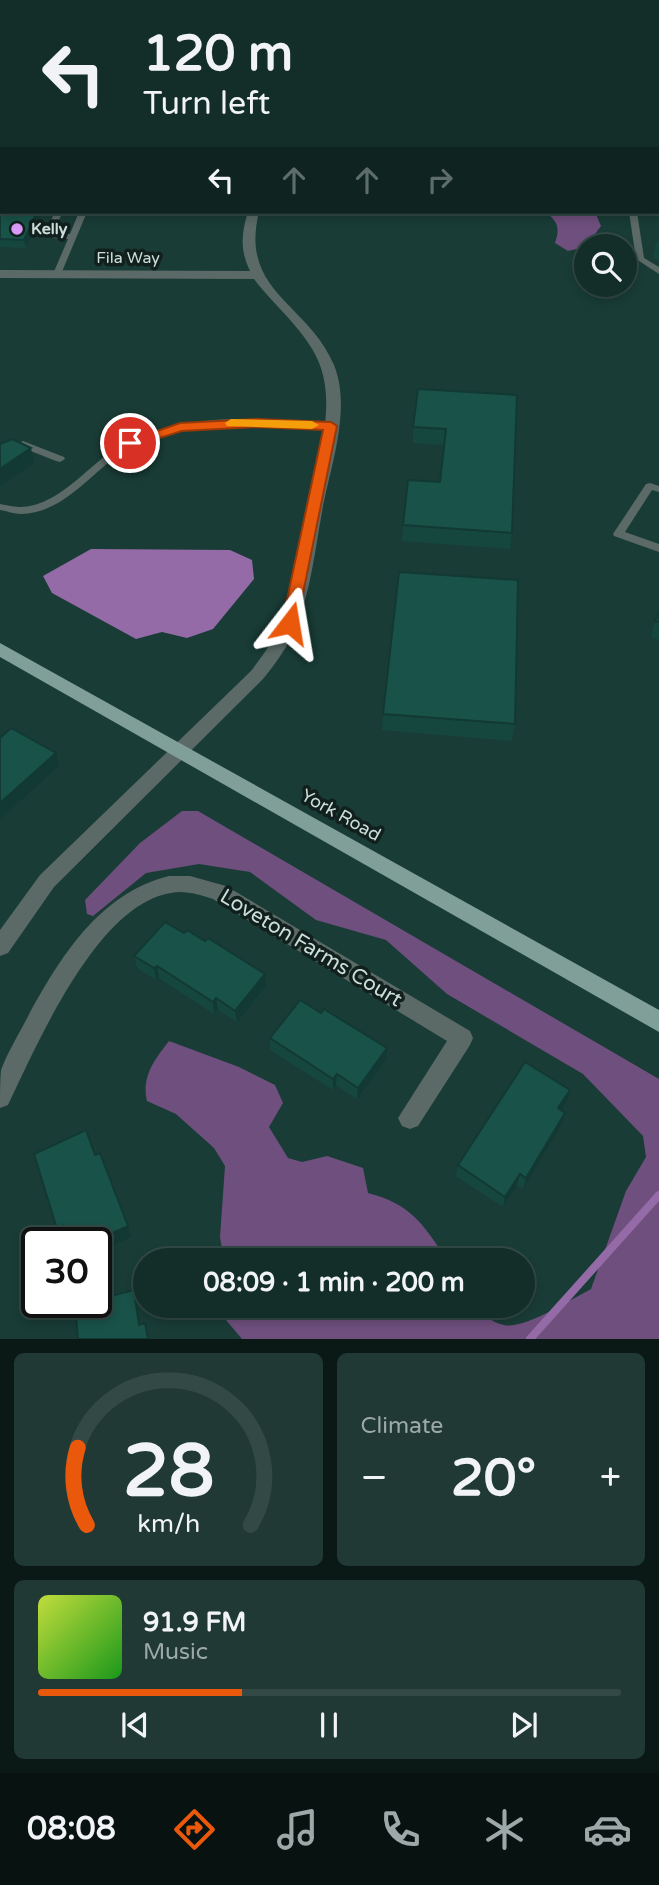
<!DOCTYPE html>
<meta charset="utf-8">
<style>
:root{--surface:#132d28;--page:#203934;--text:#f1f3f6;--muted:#9da8a8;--line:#324945;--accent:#ea580c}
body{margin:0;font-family:"Varela Round",sans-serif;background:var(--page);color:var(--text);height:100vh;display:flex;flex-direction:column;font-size:26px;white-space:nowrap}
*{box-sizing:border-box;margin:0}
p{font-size:23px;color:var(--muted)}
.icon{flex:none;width:38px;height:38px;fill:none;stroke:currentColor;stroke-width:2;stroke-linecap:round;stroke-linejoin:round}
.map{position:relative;height:1339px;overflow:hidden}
.side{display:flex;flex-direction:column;gap:14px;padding:14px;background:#0a1916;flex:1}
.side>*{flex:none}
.top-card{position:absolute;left:0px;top:0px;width:660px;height:214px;box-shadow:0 4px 10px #0003,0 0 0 2px var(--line);background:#132d28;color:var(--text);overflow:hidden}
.buttons{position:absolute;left:574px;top:234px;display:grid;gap:14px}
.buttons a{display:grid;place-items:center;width:63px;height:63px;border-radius:50%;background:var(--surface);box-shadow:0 4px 10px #0003,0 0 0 2px var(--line);font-size:35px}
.speed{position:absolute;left:21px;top:1227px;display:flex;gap:14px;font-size:35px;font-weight:700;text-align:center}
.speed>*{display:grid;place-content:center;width:91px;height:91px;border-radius:50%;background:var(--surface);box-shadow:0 4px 10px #0003,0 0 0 2px var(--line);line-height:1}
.speed .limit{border:4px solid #111;border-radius:10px;background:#fff;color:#111}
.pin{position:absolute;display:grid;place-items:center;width:60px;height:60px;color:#fff;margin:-30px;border:4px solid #fff;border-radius:50%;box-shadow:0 2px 7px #0007}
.me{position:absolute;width:77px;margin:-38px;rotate:14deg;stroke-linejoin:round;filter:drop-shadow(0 0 5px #0008)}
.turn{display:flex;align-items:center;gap:24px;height:147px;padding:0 28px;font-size:32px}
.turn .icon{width:91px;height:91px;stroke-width:2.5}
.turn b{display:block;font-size:49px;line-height:60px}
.lanes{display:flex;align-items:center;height:66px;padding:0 28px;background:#0003;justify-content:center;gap:35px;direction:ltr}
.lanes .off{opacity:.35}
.big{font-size:52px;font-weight:800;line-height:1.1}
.side .widget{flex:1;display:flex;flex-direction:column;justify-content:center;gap:10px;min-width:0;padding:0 24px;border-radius:10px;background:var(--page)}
.side .dial{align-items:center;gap:0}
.dial svg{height:182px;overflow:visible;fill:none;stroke:var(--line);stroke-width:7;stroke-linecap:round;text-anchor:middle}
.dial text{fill:var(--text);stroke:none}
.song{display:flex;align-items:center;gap:21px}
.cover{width:84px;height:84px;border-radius:10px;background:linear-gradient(135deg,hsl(70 70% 55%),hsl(120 70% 35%))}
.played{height:7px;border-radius:4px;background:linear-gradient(90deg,var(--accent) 35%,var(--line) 35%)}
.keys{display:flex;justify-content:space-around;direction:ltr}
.heat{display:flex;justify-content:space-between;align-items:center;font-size:38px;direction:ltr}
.side .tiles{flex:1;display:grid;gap:14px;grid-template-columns:1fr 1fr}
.widget:last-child{grid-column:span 2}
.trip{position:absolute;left:133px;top:1248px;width:402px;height:70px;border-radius:35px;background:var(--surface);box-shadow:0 4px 10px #0003,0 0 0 2px var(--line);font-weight:800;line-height:70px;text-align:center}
.dock{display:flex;height:112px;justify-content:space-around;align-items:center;background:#081210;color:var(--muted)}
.dock .icon{width:49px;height:49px}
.dock .on{color:var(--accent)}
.dock b{font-size:32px;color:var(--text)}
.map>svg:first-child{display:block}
.green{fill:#6f4f7e}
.water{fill:#946ba7}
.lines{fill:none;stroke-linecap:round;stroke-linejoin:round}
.stream{stroke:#946ba7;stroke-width:8}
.path{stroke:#65827c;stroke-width:2;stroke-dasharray:2.5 2;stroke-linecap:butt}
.service{fill:#5b6a67;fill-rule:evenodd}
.minor{fill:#5b6a67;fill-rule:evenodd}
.primary{fill:#7f9f98;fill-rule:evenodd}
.wall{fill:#16473f}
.shaded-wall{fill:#123933}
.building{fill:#195249;stroke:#123933;stroke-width:2}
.route{fill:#ea580c;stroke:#983908;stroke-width:2}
.slow{fill:#f59e0b}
.poi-dot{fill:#d99af7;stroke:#11201d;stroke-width:2.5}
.labels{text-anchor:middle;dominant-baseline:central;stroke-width:7;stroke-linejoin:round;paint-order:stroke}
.far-poi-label{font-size:16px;font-weight:bold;fill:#cbdeda;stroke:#11201d;text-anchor:start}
.far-street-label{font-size:16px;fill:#cbdeda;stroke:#11201d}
.street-label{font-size:18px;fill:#cbdeda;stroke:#11201d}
.near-street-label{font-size:21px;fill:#cbdeda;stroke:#11201d}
</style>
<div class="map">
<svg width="659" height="1339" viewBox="0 0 659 1339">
<rect width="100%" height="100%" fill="#193c36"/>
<path class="green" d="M160,0h262l-266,2z
M546,212h49l6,14 -16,21 -17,4 -13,-8c5,-15 3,-21 -9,-31z
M182,811h16l461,268v260h-417l-16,-19v-14h252c7,10 13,16 26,19 19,5 68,-26 87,-36l35,-98 20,-34 -3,-21 -60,-62 -136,-80 -61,-54 -70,-20 -66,-48 -51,-8 -53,9 -53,43 -6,-2 -2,-14 55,-57z
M169,1041l70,26 36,18 8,18 -14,24 19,31 14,4 25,-6 36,12 5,25c43,11 56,32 79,67h-223l-4,-23 5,-71 -11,-18 -38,-34 -29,-13c-6,-24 8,-42 22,-60z"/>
<path class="water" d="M91,549l139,1 22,10 2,19 -41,50 -26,9 -25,-6 -26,7 -84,-46 -9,-17z"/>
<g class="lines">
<path class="stream" d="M530,1339l129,-144"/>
<path class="path" d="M116,2l2,-2"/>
<path class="service" d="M0,158h2v4h-2z
M55,212h8l-10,19 5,3h12l9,-22h8l-26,62 -4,3 -4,-3 15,-35 -15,-1 -8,-6z
M629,212h8l7,46 15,9v7l-23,-15z
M230,419l101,4 5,3 -5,3c-56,-3 -117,-11 -171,6 -14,5 -28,11 -39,18 -32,22 -58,60 -100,61 -7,0 -14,-3 -21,-4v-6c7,1 14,3 21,3 42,-1 73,-51 109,-67 32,-15 66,-19 100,-21z
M23,441l41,16 1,2 -5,3 -4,-1 -33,-13 -23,10v-7z
M650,483l9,3v6l-7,-2 -27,42 34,12v8l-45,-16 -1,-2 33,-50z"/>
<path class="minor" d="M248,212h11c-20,80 49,91 75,153 18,45 -4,102 -12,147 -7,38 -11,77 -25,113 -8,20 -21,38 -34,54l-209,208 -46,66 -8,3v-26l40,-55 211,-204c11,-15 22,-29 29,-45 15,-37 19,-77 26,-115 9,-45 30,-97 15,-143 -11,-34 -46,-61 -67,-89l-254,-1v-8l250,1c-10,-21 -9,-37 -2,-59z
M169,876h21l36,10 244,145 3,7 -3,7 -52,81 -8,3 -8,-3 -4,-8 49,-77 -234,-142c-13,-4 -28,-9 -42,-6 -74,11 -134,152 -163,212l-8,3c0,-11 0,-27 1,-38 6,-16 16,-33 24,-48 32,-60 73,-129 144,-146z"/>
<path class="primary" d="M0,643l659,367v22l-659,-375z"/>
</g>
<path class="wall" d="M0,181l2,31h40l-16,36 -26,-1z
M659,240v20l-6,-2 3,-15z
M517,395l-5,138 -2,16 -108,-8 1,-16 37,-43 4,-37 -31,-2v-16z
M659,613v27l-8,-3 4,-16z
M383,714l132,10 -3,17 -130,-11z
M134,956l132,30 -29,36 -19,-12 -4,4 -55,-36 -3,2 -19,-12z
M321,1013l66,35 -1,12 -29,39 -21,-14 -3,5 -63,-40v-12z
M567,1101l-6,9 1,14 -39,65 -6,-4 -14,22 -47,-31 2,-11z"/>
<path class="shaded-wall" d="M37,212h5l-16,36 -2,-8z
M31,448l3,15 -34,23v-17z
M56,753l3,13 -59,53v-16z
M157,966l2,12 -3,2 -2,-12z
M265,974l1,12 -29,36 -2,-11z
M216,998l2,12 -4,4 -1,-12z
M387,1048l-1,12 -29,39 1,-11z
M337,1074l-1,11 -3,5v-11z
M570,1090l-3,11 -12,19 3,-12z
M565,1113l-3,11 -39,65 3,-11z
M520,1174l-3,11 -14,22 2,-10z
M63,1226l4,10 -6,3 -4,-10z
M128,1226l3,11 -35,16v-11h-3z
M134,1290l3,10 4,34 -2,-9z"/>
<path class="building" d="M0,181h2v31h35l-13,28 -24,-1z
M418,389l99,6 -5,138 -109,-8 5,-45 32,2 6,-53 -33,-2z
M12,439l19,9 -31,21v-25z
M399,572l119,8 -3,144 -132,-10z
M659,613v9l-4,-1z
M11,728l45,25 -56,50v-65z
M165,922l19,11 3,-3 18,11 3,-3 57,36 -30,37 -19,-13 -3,4 -56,-36 -3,2 -20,-12z
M300,1000l21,13 3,-4 63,39 -29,40 -21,-14 -4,5 -63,-41z
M525,1062l45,28 -12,18 7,5 -39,65 -6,-4 -15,23 -47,-32z
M86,1130l9,25 5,-2 28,73 -35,16h-24l-6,-16 -6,3 -23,-75z
M134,1290l5,35 6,-2 3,16h-70l-3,-34 12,-3h9v-2z"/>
<path class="route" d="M257,419l74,3 6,4 -40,197 -7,5 -8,-5 41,-193 -66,-3 -75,4 -52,16 -7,-4 57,-20z"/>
<path class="slow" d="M231,419l81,2 7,4 -7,4 -85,-3 -2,-3z"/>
<circle class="poi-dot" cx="17" cy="229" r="7"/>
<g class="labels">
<g class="far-poi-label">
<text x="31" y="229">Kelly</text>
</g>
<g class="far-street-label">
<text x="128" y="258">Fila Way</text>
</g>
<g class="street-label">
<text transform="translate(341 815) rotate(29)">York Road</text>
</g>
<g class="near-street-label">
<text transform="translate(311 948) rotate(31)">Loveton Farms Court</text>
</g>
</g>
</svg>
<div class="buttons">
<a><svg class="icon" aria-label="search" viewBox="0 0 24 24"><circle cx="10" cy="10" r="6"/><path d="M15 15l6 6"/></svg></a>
</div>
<div class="speed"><div class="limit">30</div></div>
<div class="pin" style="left:130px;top:443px;background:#d93025"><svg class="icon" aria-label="arrive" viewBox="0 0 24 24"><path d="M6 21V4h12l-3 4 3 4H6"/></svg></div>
<svg class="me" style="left:290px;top:623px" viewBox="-20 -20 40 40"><path d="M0-17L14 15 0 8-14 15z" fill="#ea580c" stroke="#fff" stroke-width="4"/></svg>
<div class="trip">08:09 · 1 min · 200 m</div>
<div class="top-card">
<div class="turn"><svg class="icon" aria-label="left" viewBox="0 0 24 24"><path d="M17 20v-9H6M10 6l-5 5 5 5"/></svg><div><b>120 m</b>Turn left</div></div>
<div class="lanes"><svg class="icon" aria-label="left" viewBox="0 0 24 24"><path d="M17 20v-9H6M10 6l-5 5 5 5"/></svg><svg class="icon off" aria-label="ahead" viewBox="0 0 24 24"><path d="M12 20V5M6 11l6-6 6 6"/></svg><svg class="icon off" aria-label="ahead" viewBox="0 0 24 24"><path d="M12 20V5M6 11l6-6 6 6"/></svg><svg class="icon off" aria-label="right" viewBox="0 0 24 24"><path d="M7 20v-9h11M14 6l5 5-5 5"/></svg></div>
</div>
</div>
<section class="side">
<div class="tiles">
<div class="widget dial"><svg viewBox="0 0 100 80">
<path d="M14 69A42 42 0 1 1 86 69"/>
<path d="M14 69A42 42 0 0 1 10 35" stroke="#ea580c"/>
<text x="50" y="56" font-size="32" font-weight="700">28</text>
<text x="50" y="72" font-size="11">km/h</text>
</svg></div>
<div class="widget"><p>Climate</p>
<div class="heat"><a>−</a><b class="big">20°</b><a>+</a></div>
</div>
<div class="widget">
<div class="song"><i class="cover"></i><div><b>91.9 FM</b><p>Music</p></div></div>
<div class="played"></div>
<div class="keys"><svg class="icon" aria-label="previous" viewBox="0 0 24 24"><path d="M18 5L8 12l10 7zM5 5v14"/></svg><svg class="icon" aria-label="pause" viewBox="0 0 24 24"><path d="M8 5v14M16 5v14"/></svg><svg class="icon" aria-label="next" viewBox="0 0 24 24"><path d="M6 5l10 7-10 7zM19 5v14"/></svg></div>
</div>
</div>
</section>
<nav class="dock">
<b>08:08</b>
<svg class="icon on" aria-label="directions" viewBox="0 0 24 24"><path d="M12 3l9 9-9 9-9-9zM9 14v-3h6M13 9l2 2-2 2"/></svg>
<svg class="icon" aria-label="music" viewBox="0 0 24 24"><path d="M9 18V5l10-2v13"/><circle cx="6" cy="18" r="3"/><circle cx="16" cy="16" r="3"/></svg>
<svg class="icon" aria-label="phone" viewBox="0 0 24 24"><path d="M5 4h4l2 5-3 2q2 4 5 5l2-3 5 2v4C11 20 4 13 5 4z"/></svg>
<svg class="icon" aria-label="climate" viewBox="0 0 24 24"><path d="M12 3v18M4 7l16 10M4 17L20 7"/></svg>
<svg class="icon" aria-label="car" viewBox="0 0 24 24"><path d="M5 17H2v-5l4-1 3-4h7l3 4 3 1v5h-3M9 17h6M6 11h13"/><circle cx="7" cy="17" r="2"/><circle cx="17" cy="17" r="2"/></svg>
</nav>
